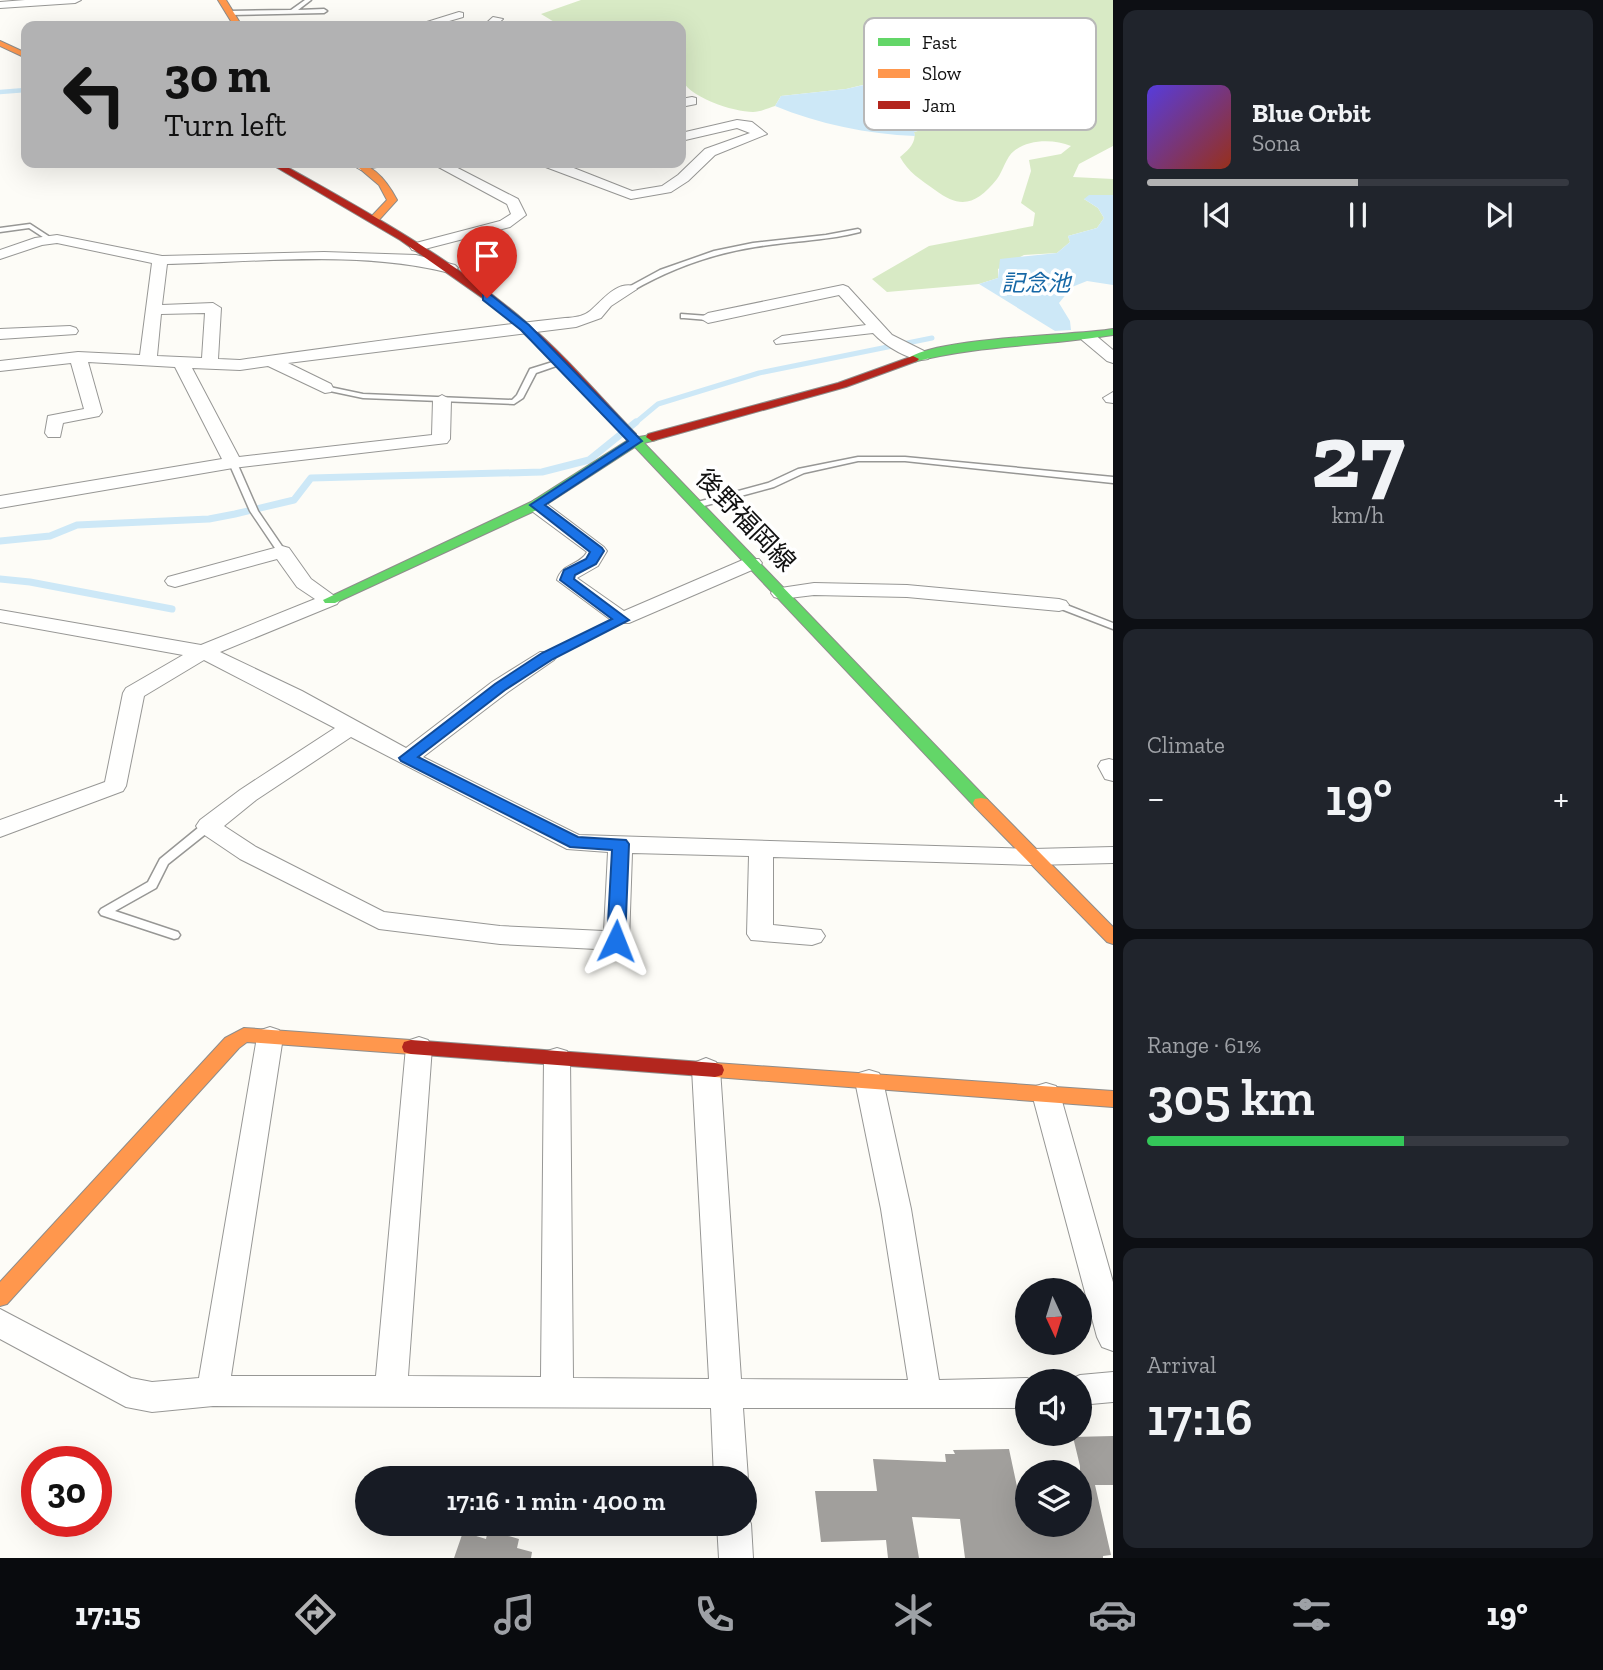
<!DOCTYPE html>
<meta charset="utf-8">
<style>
:root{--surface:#171b24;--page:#20242c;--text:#f1f3f6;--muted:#9ea1a6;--line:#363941;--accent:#b2b2b3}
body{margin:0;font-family:"Zilla Slab","Noto Sans JP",serif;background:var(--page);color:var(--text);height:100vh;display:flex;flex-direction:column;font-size:26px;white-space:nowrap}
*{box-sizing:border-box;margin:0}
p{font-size:23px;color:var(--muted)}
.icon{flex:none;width:38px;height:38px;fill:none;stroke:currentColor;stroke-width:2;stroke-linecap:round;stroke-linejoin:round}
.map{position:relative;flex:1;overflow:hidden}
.panel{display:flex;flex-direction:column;gap:10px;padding:10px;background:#0d0f14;width:490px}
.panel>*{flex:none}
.guide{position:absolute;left:21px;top:21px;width:665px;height:147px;border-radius:14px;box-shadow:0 7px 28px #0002;background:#b2b2b3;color:#111;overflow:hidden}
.needle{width:46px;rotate:176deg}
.controls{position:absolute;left:1015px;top:1278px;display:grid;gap:14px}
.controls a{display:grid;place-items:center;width:77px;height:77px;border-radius:50%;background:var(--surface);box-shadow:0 7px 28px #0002;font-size:35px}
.speed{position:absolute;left:21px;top:1446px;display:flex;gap:14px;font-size:35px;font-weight:700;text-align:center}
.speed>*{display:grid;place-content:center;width:91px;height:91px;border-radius:50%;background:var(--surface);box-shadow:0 7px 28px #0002;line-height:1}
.speed .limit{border:10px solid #d22;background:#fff;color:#111}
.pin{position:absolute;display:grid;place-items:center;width:60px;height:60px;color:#fff;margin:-72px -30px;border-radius:50% 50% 50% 0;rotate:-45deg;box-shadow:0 0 7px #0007}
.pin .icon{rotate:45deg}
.me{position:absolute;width:77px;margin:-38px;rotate:2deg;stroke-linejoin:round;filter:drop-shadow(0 0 5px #0008)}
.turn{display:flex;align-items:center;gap:24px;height:147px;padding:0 28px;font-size:32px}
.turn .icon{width:91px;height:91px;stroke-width:2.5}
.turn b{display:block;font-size:49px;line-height:60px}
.big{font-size:52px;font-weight:600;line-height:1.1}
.panel .tile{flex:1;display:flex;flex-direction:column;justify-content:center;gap:10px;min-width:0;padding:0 24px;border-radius:14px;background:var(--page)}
.panel .dial{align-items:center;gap:0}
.dial b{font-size:91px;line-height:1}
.song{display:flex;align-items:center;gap:21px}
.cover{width:84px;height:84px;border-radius:10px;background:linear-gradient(135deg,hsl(250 70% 55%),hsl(10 70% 35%))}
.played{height:7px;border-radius:4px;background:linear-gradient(90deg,var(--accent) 50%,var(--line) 50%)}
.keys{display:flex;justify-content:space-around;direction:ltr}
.heat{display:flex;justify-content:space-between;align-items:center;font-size:38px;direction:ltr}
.charge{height:10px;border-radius:5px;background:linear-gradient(90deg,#34c759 61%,var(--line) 0)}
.trip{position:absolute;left:355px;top:1466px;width:402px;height:70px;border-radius:35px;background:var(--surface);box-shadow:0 7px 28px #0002;font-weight:600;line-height:70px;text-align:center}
.dock{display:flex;height:112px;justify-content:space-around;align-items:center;background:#090b0e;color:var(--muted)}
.dock .icon{width:49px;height:49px}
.dock .on{color:var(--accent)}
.dock b{font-size:32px;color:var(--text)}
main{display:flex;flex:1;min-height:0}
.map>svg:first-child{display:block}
.forest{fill:#d8eac5}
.water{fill:#cde8f7}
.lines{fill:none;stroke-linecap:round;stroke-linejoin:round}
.stream-far2{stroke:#cde8f7;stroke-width:4.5}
.stream-far1{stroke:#cde8f7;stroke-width:5}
.stream{stroke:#cde8f7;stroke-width:7}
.building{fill:#a19f9c}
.lane-casing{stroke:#979795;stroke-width:3}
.street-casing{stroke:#979795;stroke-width:2}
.fast-casing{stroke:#8e8d8b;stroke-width:2}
.slow-casing{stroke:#8e8d8b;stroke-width:2}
.jam-casing{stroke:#8e8d8b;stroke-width:2}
.lane{fill:#fffffe;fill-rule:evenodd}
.street{fill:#fffffe;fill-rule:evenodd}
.fast{fill:#63d668;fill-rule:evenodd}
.slow{fill:#ff974d;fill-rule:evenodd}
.jam{fill:#b3261e;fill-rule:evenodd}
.route{fill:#1a73e8;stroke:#114b97;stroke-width:2}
.labels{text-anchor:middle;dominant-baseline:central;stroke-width:7;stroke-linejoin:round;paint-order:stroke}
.far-water-label{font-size:23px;font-style:italic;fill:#1768a6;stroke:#fff}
.street-label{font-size:26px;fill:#111;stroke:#fff}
.key{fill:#fff;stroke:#b8b8b8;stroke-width:2}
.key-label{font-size:19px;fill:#111}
</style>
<main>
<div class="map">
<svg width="1113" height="1558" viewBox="0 0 1113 1558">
<rect width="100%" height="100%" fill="#fdfcf7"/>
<path class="forest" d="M581,0h532v146l-34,18 -6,13 40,2v16l-29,4 14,9 6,10 -7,10 -29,8 2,6 -13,11 -33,2 -26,14v9l-19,6 -92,8 -15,-13 57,-33 104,-20 2,-13 -14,-10 10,-32 -2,-11 32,-6 10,-8c-17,-7 -42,-7 -57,5 -8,6 -11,20 -17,28 -20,25 -36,31 -62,11 -14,-10 -27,-18 -35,-33 7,-6 17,-14 14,-25l11,-3 22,-16 37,-17 -4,-3 11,-6 -26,-9 -31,-5 -34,3 -54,13 -65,7 -6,10c-7,2 -15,6 -22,6 -19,0 -67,-15 -72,-35 -4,-15 0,-35 0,-51h-120l-20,-12z"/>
<path class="water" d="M916,73l50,5 26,9 -11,6 4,3 -38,17 -22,16 -11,3 1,4c-48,-2 -96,-12 -140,-30l6,-10 65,-7z
M1089,195h24v90l-26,-4 -15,6 -13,16 11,18 1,9 -16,1 -76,-47 19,-6 2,-19 57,-6 13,-11 -2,-6 29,-8 7,-10 -6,-10 -14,-9z"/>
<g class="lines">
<path class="stream-far2" d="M0,92l26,-2"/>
<path class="stream-far1" d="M634,424l24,-20 101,-31 173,-35"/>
<path class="stream" d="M0,541l50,-5 27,-11 132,-6 26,-5 59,-14 17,-22 231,-6 47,-12 47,-38
M0,579l30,3 142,27"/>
</g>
<path class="building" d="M1113,1436v49h-18l16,70 -8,1v2h-138l-5,-39 -48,-2 7,41h-31l-2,-18 -65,2 -6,-51h62l-4,-32 73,3 -1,-8h10l-2,-4 56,-1 16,75h55v-58l-7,-29z
M488,1530l31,9 -2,9 15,4 -1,6h-77l9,-26 23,7z"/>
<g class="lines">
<g class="lane-casing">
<path id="lane" d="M305,0h6l-13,10 26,-1 3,2 -3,2 -94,2 -3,-2 3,-2 61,-1z
M30,224l23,15v2h-4l-20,-13 -29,4v-4z
M858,229l2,1v2l-13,3c-31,6 -62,7 -92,12 -44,7 -85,22 -123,44l-7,-2 35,-19 54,-19 39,-8 73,-8z
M681,314l27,2 4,2 -4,2 -24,-2h-3z
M559,360h3v4l-26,9 -13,25 -9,6 -151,-6 -38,-8 -4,-2 4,-2 38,8 149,6 5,-5 13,-26z
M858,457h47l208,20v6l-208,-22h-47l-54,12 -30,14 -74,20h-6l-1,-2 1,-2 74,-20 30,-14z
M230,461h6l1,2 21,48 28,41 -1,2h-6l-29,-43 -21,-48z
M1059,602l54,21v6l-57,-22 -2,-2 2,-2z
M622,616l3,1 2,2 -2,2 -75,37 -3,1 -5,-3z
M208,822l5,4 -1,3 -44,35 -12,24 -41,23 63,21 2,3 -2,3 -4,1 -73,-24 -2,-3 2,-3 47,-27 12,-23 44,-36z"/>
</g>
<g class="street-casing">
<path id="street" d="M25,0h56l-6,3 -75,5v-6z
M459,12l4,1v4l-31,9h-18z
M493,17l10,2 -8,7h-12z
M692,97l4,1v6l-15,3v-8z
M737,120l15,2 15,12 -52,21 -27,26 -17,11 -40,7 -96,-36h26l71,28 30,-5 16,-11 27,-26 45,-16 -13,-5 -56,13v-8z
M358,163h26l-2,3 -21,4 -7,-4z
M431,163h17l70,36 8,16 -16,12 -93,24 -5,-1 -2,-3 2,-3 88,-23 11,-7 -4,-10z
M57,235l105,21 162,-4 92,3 39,10 3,3 -8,5c-90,-23 -190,-11 -283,-9l-5,41 51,-2 8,5 -3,51 22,1c108,-15 216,-30 325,-42 8,0 19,-2 25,-7 12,-10 26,-30 44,-25l3,3 -26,17 -10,12 -25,9 -288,36 43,21 2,4 -2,4 -6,1 -57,-27 -28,4 -48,-2 47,89 193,-22 1,-35 9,-5 9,5 -1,39 -3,4 -214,25 -233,40v-12l222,-37 -47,-92 -87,-5 14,50 -3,4 -36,7 -3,14h-12l-3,-4 3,-17 36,-7 -13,-46 -71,8v-10l78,-9 62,3 12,-92 -95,-20 -15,2 -42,14v-9l35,-12zM205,313l-3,45 -45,-2 4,-42z
M843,285l5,2 44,48 36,18 2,3 -2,3c-17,4 -44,-14 -55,-26l-97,11 -2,-3 8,-5 84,-11 -27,-30 -131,28 -8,-5 8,-5z
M70,326l6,2 2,3 -2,3 -76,5v-10z
M1088,332l6,2 19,16v13l-6,-2 -25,-21 -2,-3 2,-3z
M1113,392v11l-7,-1 -3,-4z
M536,499l7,2 61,46 3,4 -9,15 -21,12 47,33 121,-52h14l3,4 -3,4 -130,56h-14l-58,-43c5,-17 22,-14 30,-28l-58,-43 -2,-4z
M282,546l7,2 22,31 29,21 -3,4 -117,48 82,39 104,57 86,-66 48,-30h14l3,4 -3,4 -46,32 -85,65 156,78 454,14 80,-2v16l-80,2 -260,-8v68l48,5 4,6 -4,6 -9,3 -61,-5 -4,-6 2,-78 -117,-3 -3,88 -4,6 -9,3 -116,-6 -121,-15 -139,-70 -40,-27 -4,-6 4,-6 40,-30 95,-62 -131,-68 -60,36 -18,90 -3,5 -123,46v-17l105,-38 18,-89 3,-5 57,-33 -183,-33v-12l201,35 114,-46 -18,-12 -20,-28 -102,28 -7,-2 -3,-4 3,-4zM351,737l216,112 41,3 -4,79 -104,-5 -116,-14 -128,-65 -32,-21 32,-26z
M814,583l93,2 152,14 7,2 3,4 -3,4 -7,2 -152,-14 -93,-2 -33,4 -7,-2 -3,-4 3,-4z
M1109,759l4,1v21l-8,-2 -7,-13 3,-5z
M270,1027l9,3 4,7 -52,339h145l30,-329 4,-7 9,-3 9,3 4,7 -24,329 133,1 3,-319 3,-7 10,-3 10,3 3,7 3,320 136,1 -17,-310 4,-7 10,-4 10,4 4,7 21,310 167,1 -27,-171 -26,-128 4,-8 10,-3 10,3 4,8 28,128 28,171 88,-2 7,3h-7v27h-284l5,71 -2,5v-5h-32l-3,-71 -498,-2 -61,6 -26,-5 -126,-68v-30l131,69 21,4 47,-4 58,-341 4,-7z
M1046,1083l10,3 4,8 53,188v69l-11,-4 -5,-10 -65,-243 4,-8z
M1113,1372v30l-33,3v-24l-11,-1 11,-5z
M746,1512l5,12 2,34h-34l-2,-34h29z"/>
</g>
<g class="fast-casing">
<path id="fast" d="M1113,329v6c-67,11 -134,10 -200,27l-6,-3c30,-22 162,-23 206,-30z
M632,433l7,4 17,-3v6l-12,3 343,356 2,4 -2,4h-12l-340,-360 -94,61 -206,95h-10l-2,-3 208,-98 97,-62 -2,-3z"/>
</g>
<g class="slow-casing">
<path id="slow" d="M218,0h8l16,26h-8z
M0,41l26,12v5l-26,-12z
M353,163c21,0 35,20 44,37l-19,21 -9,-2 18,-19 -8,-15z
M981,798l6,1 126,128v17l-6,-2 -132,-135 -2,-4 2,-4z
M244,1028l167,12 7,2 2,5 -2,5 -7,2 -164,-12 -8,6 -232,256 -7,2v-24l225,-244z
M715,1063l398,28v16l-398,-30 -7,-2 -2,-5 2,-5z"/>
</g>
<g class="jam-casing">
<path id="jam" d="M269,163h11c86,48 173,96 247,160 40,34 73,74 109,111v6h-8l-80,-85 -57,-51 -91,-64z
M913,356l6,3 -2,2 -71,26 -194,54 -6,-4 2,-3 190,-51z
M411,1040l304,23 7,2 2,5 -2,5 -7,2 -304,-23 -7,-2 -2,-5 2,-5z"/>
</g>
<use href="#lane" class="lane"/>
<use href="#street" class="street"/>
<use href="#fast" class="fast"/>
<use href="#slow" class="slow"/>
<use href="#jam" class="jam"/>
</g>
<path class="route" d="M483,295h8l38,30 113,116 -97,64 57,43 2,3 -8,13 -21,11 -1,4 55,41 -76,39 -48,31 -87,67 160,80 48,3 3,4 -4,97 -3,5h-12l-3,-5 5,-91 -42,-3 -169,-86 -2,-3 96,-74 47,-31 70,-34 -52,-39 4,-10 22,-11 4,-7 -60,-47 98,-64 -107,-111 -38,-30z"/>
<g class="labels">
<g class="far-water-label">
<text x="1036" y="283">記念池</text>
</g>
<g class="street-label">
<text transform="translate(746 520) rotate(46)">後野福岡線</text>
</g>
</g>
<rect x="864" y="18" width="232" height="112" rx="10" class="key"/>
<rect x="878" y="38" width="32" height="8" fill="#63d668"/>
<rect x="878" y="69" width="32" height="9" fill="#ff974d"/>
<rect x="878" y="101" width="32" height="8" fill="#b3261e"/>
<g class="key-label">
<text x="922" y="49">Fast</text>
<text x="922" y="80">Slow</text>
<text x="922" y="112">Jam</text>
</g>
</svg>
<div class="controls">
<a><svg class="needle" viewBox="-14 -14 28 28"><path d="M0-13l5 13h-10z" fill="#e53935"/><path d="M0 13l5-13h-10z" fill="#9ea1a6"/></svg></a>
<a><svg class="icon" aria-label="sound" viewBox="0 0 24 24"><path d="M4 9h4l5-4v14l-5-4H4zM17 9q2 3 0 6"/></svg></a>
<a><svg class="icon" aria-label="layers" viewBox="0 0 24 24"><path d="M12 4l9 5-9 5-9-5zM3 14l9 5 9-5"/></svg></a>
</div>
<div class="speed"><div class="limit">30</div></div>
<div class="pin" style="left:487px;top:298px;background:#d93025"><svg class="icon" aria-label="arrive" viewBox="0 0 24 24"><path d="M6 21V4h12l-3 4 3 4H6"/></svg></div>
<svg class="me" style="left:616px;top:941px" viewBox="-20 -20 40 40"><path d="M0-17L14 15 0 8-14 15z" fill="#1a73e8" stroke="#fff" stroke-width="4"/></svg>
<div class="trip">17:16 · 1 min · 400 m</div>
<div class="guide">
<div class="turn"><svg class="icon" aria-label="left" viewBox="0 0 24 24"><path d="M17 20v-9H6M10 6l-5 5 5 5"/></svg><div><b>30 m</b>Turn left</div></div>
</div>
</div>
<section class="panel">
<div class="tile">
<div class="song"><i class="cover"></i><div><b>Blue Orbit</b><p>Sona</p></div></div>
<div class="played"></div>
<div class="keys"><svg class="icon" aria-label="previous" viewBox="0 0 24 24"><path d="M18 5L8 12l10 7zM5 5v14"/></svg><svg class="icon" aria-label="pause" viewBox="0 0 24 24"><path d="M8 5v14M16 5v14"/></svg><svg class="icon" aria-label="next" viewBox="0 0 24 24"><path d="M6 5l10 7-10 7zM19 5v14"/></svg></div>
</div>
<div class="tile dial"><b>27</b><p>km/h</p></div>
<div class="tile"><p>Climate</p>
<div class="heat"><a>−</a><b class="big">19°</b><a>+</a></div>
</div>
<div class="tile"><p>Range · 61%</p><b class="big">305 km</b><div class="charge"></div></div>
<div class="tile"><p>Arrival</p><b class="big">17:16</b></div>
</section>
</main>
<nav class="dock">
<b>17:15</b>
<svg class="icon on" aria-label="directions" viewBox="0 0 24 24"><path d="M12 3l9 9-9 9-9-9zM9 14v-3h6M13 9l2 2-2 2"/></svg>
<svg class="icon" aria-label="music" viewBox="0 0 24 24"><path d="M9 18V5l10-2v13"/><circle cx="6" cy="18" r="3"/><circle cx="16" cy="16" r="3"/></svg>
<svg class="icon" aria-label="phone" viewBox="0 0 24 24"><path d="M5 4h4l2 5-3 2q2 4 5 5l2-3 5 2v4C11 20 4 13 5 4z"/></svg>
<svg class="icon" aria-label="climate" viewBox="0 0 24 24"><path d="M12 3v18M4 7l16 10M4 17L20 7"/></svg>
<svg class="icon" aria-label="car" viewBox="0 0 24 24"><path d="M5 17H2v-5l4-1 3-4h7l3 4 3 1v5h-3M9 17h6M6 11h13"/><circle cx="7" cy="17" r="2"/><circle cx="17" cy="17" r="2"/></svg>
<svg class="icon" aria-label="filters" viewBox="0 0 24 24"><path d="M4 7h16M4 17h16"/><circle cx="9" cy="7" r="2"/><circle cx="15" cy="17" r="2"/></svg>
<b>19°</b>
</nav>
